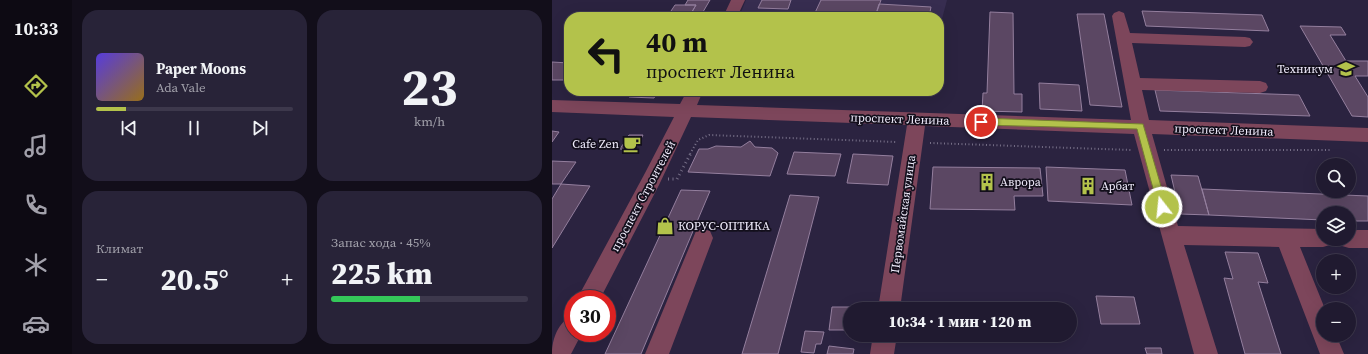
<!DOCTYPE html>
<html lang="ru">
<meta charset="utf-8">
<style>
:root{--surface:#201a30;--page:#282338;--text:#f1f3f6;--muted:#a2a1ab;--line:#3d384c;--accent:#b3c24b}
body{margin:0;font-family:"Source Serif 4",serif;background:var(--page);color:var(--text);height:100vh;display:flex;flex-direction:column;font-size:15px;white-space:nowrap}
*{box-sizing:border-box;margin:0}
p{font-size:13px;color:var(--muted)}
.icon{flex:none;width:22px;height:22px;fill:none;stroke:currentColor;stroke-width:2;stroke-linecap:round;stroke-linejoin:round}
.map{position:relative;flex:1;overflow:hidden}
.panel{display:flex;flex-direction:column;gap:10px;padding:10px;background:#120e1a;width:480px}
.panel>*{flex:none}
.guide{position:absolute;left:12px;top:12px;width:380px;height:84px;border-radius:16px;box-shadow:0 4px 16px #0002,0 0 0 1px var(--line);background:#b3c24b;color:#111;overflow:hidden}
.tools{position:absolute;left:764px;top:158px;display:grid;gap:8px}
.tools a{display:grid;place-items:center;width:40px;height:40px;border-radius:50%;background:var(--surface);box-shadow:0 4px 16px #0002,0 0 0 1px var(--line);font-size:20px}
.speed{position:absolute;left:12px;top:290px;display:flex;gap:8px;font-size:20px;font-weight:700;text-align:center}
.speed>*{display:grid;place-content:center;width:52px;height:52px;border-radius:50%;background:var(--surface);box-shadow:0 4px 16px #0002,0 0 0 1px var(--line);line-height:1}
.speed .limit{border:6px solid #d22;background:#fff;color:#111}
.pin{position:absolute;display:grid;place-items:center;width:34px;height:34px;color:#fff;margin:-17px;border:2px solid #fff;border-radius:50%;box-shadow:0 1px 4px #0007}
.me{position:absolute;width:44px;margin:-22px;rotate:344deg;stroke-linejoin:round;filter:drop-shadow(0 0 3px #0008)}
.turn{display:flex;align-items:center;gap:14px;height:84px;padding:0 16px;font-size:18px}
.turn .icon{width:52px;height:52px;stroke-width:2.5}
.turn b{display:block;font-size:28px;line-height:34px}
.big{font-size:30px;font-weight:800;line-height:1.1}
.panel .card{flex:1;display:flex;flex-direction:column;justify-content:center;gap:6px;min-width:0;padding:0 14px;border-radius:16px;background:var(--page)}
.panel .dial{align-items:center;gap:0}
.dial b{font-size:52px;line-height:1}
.song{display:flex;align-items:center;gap:12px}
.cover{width:48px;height:48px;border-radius:6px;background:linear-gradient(135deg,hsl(250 70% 55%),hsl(40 70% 35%))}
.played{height:4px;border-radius:2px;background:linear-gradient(90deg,var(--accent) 15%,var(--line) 15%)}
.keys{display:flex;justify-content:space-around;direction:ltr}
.heat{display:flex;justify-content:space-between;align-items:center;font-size:22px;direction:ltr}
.charge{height:6px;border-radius:3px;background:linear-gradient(90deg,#34c759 45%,var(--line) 0)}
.panel .tiles{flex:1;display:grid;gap:10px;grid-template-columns:repeat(2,1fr)}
.trip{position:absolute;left:291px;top:302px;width:234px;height:40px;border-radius:20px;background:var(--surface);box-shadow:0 4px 16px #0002,0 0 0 1px var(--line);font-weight:800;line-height:40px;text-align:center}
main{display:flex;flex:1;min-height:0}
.tab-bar{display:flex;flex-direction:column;width:72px;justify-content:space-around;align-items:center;background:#0d0a13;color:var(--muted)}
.tab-bar .icon{width:28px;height:28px}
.tab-bar .on{color:var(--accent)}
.tab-bar b{font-size:18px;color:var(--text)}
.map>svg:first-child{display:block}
.built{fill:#372d50}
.building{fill:#5b4763;stroke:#947f9e}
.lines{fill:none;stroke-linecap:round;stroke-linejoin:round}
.path-far1{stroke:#766f87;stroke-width:2;stroke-dasharray:1 2.5;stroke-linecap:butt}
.path{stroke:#766f87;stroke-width:3;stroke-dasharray:1 3.5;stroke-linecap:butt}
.minor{fill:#7d465b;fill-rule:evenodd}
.route{fill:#b3c24b;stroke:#747e31}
.labels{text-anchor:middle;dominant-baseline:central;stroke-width:3.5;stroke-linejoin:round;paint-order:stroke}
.poi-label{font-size:12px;fill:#f2eefe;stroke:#130f1c;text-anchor:start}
.street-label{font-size:12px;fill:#f2eefe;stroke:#130f1c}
</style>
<main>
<nav class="tab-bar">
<b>10:33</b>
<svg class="icon on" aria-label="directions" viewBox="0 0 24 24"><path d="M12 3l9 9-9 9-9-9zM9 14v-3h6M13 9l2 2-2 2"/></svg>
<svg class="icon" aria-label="music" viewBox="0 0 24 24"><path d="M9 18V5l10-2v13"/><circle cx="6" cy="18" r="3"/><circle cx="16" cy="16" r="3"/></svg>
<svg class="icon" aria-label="phone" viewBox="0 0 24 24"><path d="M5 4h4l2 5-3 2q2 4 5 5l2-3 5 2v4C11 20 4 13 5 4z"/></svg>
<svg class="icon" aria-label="climate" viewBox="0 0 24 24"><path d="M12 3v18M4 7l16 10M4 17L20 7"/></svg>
<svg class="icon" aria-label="car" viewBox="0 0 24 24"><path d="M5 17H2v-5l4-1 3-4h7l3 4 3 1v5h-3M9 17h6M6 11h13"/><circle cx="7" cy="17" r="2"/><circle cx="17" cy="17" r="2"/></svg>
</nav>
<section class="panel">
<div class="tiles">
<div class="card">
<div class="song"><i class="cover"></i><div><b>Paper Moons</b><p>Ada Vale</p></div></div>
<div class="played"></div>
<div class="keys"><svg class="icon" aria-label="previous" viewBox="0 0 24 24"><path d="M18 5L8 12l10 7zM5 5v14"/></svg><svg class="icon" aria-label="pause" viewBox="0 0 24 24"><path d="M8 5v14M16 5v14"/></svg><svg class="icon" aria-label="next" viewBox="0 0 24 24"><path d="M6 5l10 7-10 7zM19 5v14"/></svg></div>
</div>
<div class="card dial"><b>23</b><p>km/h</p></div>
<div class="card"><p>Климат</p>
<div class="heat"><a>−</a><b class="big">20.5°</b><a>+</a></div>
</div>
<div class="card"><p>Запас хода · 45%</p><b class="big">225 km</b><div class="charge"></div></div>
</div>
</section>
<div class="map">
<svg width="816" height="354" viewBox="0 0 816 354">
<rect width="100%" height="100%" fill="#2b2340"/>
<path class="built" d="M194,0h201l-8,30v-13h-200z"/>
<path class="building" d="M136,0h22l-10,17h-11l7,-12h-11z
M210,0h29l-3,9 -30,-1z
M269,0h60l-6,17h-62z
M327,4l52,3 -2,10h-54z
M123,5h21l-7,12h-22z
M590,11l120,4 7,16 -123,-5z
M438,12l23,1 1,81h8v18l-40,-1 1,-18h4z
M525,14h27l18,93 -32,-2z
M748,26l41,1 5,8h-16l16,26h22v15h-13l13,21v20l-16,-1z
M0,62l17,1v17h-17z
M487,83l40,2 3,26 -42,-2z
M603,90l144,5 11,21 -150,-5z
M80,91h26l-4,7 -25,-1z
M224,91h26l-1,3 -26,-1z
M0,131l7,1 -7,10z
M77,135h14l-8,15 -15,-1z
M198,141l5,6 17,1 6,5 -8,23 -82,-4 11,-23h9l8,-3 25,1z
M242,152l47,2 -6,22 -48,-2z
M301,154l40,2 -5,29 -41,-2z
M0,161l24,1 -15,22h-9z
M381,167l107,1 3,28h-29l1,14 -85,-1z
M494,167l79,3 7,35 -84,-4z
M619,175l27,1 11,39 -29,-1z
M9,184l29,2 -38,62v-49z
M650,189l166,7v25h-19v-8h-26v7l-114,-5z
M129,190l29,1 -69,163h-36z
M238,195l29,2 -41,157h-36z
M673,252l33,1 10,30 -10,-1 23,72h-36l-21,-76 9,1z
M544,296l38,1 6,27h-39z
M280,307h28l-1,2h-9v21h-21z
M253,331l19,1 -3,12h-5l-2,9 -13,-1z
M277,346l25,3 -1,5h-26z
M593,348h16l1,6h-15z"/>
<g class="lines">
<path class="path-far1" d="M378,143l201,7
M612,150h167
M138,154l8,-14 11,-5 188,7"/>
<path class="path" d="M116,179h9l14,-26"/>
<path class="minor" d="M179,0h14l-8,17h-14z
M567,11l5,2 6,20 115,4 5,1 3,4 -3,4 -5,1 -113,-4 8,35 120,3 6,2 2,4 -2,4 -6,2 -118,-3 7,30 219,8v14l-216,-8 26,92 145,3v10h10l-3,6 -7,2h-23l25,62h-2v26h13l8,19h-24l-41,-107 -95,-2 34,109h-24l-60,-220 -209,-8 -25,183h-22l29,-184 -216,-8 -32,68 -59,114h-23l68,-126 29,-56 -122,-5v-12l128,4 7,-13h16l-6,14 434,15 -19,-104 2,-3z
M151,229l7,2 3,7 -44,116h-24l51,-123z
M797,230h19v18h-19l-7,-2 -3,-7h10z
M21,315v18h9l-11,21h-19c0,-15 6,-32 21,-39z
M321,335h24l-3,19h-24z"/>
</g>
<path class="route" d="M429,118l162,6 24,83 -1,3 -4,1 -4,-4 -21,-78 -156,-4 -5,-3z"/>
<defs>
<g id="university-bare" transform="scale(1.38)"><path d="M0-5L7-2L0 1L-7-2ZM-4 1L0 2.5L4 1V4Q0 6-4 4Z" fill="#b3c24b" stroke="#130f1c" stroke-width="2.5" paint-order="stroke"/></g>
<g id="cafe-bare" transform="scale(1.38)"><path d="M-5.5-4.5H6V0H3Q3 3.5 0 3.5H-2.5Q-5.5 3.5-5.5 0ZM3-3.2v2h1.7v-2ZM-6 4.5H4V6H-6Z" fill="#b3c24b" stroke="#130f1c" stroke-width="2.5" paint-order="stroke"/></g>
<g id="building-bare" transform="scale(1.38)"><path d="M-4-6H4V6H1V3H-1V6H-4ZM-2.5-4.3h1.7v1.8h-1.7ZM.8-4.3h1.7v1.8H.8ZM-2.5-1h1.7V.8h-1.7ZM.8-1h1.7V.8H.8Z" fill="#b3c24b" stroke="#130f1c" stroke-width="2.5" paint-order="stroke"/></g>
<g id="shop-bare" transform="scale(1.38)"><path d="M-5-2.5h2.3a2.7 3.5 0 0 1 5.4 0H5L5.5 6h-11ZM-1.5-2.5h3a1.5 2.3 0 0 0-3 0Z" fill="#b3c24b" stroke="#130f1c" stroke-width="2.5" paint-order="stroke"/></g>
</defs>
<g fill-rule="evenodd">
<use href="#university-bare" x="794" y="69"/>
<use href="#cafe-bare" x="80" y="144"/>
<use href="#building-bare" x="435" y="182"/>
<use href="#building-bare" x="536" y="186"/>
<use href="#shop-bare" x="113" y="226"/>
</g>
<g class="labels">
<g class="poi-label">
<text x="781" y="69" text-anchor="end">Техникум</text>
<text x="67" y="144" text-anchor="end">Cafe Zen</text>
<text x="448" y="182">Аврора</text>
<text x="549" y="186">Арбат</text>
<text x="126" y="226">КОРУС-ОПТИКА</text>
</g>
<g class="street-label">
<text transform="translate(348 119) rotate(2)">проспект Ленина</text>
<text transform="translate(672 130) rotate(2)">проспект Ленина</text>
<text transform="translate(91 196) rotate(-62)">проспект Строителей</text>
<text transform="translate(351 214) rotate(-82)">Первомайская улица</text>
</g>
</g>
</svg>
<div class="tools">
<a><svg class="icon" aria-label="search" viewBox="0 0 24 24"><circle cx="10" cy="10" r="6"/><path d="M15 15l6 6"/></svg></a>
<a><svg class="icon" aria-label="layers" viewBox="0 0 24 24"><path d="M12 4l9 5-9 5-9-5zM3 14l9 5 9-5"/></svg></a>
<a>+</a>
<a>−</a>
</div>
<div class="speed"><div class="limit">30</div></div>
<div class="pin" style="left:429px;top:122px;background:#d93025"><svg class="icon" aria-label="arrive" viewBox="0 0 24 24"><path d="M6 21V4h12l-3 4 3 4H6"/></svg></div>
<svg class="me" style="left:610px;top:207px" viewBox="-20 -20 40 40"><circle r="17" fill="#b3c24b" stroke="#fff" stroke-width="3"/><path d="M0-11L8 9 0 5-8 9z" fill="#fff"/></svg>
<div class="trip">10:34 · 1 мин · 120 m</div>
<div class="guide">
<div class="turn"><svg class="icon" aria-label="left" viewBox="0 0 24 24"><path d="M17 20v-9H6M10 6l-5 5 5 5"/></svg><div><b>40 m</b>проспект Ленина</div></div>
</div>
</div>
</main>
